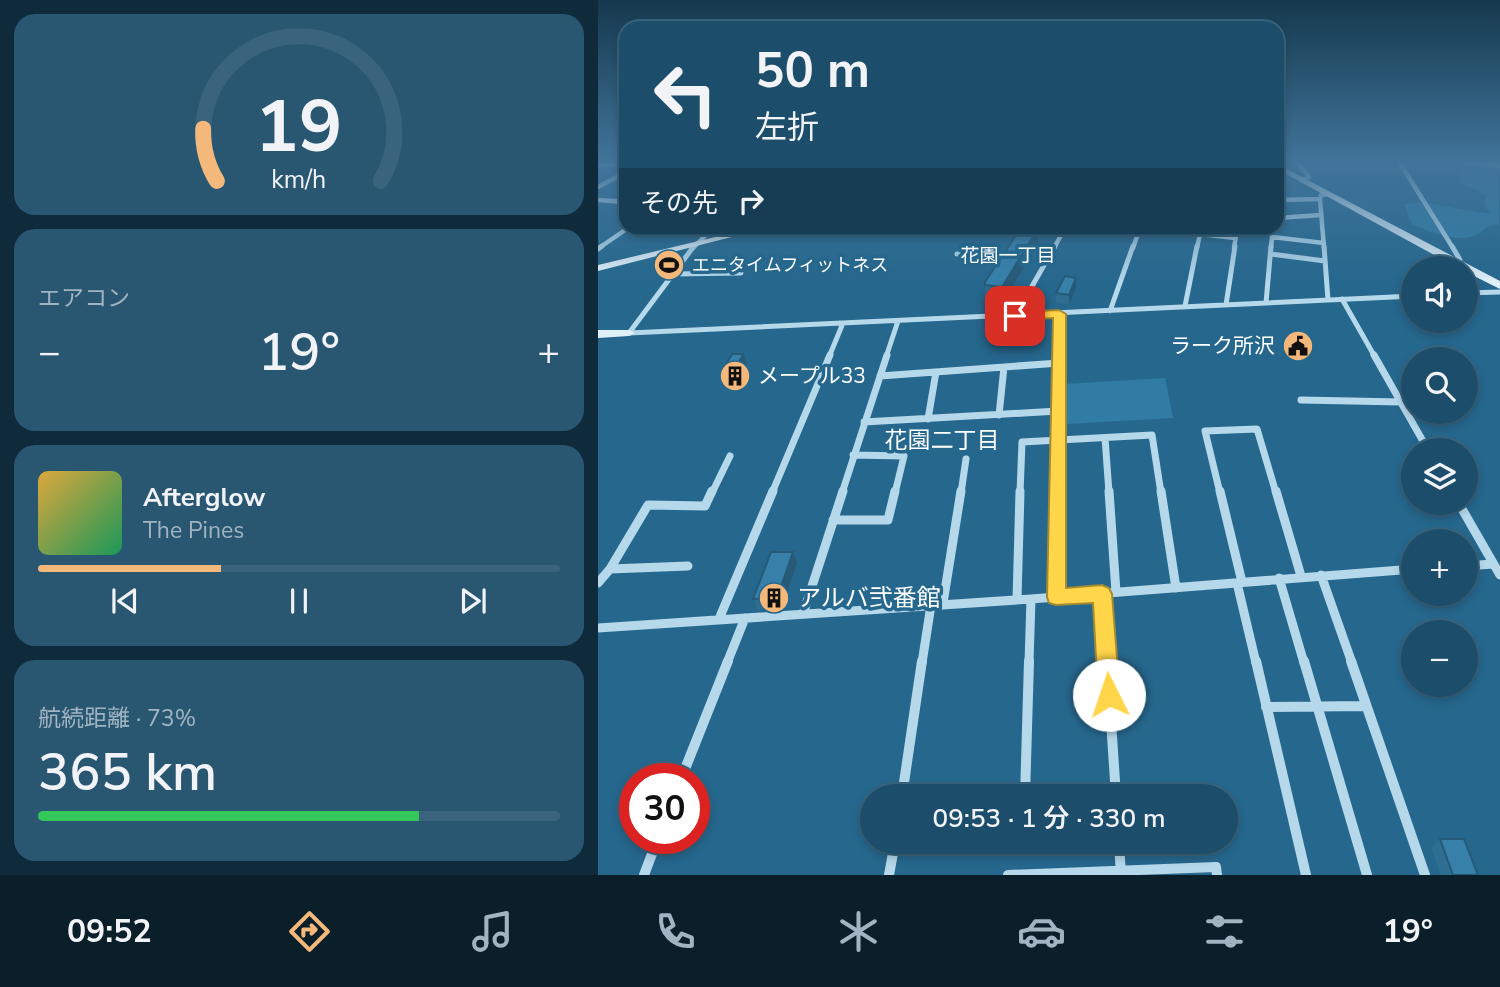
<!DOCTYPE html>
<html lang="ja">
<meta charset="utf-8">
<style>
:root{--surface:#1c4d6a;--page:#295772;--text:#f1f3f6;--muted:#a0b4c1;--line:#3a647e;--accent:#f4b87a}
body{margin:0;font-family:"Nunito Sans","Noto Sans JP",sans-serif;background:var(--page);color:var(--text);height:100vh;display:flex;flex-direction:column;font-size:26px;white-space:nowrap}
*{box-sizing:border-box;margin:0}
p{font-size:23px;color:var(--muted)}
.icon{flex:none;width:38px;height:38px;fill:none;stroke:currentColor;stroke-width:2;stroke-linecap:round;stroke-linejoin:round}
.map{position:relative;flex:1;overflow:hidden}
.details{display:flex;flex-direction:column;gap:14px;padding:14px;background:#0f2a3a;width:598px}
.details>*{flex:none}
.guide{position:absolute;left:21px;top:21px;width:665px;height:214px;border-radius:21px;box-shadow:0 4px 10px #0003,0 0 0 2px var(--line);background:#1c4d6a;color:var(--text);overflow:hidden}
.controls{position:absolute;left:803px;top:256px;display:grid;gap:14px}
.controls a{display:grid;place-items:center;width:77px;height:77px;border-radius:50%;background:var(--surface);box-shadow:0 4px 10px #0003,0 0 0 2px var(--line);font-size:35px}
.speed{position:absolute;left:21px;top:763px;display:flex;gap:14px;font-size:35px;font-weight:700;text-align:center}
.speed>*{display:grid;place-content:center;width:91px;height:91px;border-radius:50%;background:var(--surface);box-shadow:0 4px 10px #0003,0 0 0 2px var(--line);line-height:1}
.speed .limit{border:10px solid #d22;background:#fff;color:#111}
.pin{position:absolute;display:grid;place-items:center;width:60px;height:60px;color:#fff;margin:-30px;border-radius:14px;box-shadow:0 4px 10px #0006}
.me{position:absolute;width:77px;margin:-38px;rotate:356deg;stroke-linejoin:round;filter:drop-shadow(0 0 5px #0008)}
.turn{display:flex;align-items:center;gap:24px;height:147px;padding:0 21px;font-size:32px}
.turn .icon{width:91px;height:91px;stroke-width:2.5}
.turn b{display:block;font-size:49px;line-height:60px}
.then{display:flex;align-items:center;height:66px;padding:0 21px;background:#0003;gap:14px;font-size:26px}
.big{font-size:52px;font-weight:600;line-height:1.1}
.details .card{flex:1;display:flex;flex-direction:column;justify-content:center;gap:10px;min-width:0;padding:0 24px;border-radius:21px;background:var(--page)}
.details .dial{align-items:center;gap:0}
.dial svg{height:182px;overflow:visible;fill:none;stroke:var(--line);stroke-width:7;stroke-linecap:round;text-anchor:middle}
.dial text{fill:var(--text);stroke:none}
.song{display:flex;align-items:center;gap:21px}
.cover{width:84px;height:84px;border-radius:10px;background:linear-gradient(135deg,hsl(40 70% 55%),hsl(150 70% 35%))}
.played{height:7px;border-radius:4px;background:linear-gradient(90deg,var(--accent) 35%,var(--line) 35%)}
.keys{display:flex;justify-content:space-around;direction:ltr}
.heat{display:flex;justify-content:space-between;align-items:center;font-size:38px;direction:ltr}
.charge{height:10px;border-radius:5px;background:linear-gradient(90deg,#34c759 73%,var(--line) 0)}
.trip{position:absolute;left:262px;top:784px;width:378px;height:70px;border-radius:35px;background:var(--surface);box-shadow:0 4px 10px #0003,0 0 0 2px var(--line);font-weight:600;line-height:70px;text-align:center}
.tabs{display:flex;height:112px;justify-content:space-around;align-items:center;background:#0b1f2a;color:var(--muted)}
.tabs .icon{width:49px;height:49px}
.tabs .selected{color:var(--accent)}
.tabs b{font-size:32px;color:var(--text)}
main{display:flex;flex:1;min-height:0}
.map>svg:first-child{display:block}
.green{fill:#307ca5}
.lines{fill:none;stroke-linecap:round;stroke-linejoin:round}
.street-far4{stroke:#b5d8eb;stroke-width:4.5}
.street-far3{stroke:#b5d8eb;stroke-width:5}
.street-far2{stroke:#b5d8eb;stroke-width:7}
.street-far1{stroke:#b5d8eb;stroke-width:9}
.street{stroke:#b5d8eb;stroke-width:10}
.secondary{fill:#e0f0f9;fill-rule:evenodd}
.wall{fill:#2e6e92}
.shaded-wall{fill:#265a77}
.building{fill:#3680aa;stroke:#265a77;stroke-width:2}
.route{fill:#ffd54a;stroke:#a68a30;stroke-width:2}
.labels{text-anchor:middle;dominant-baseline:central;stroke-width:7;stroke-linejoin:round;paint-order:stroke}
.far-poi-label{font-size:18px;fill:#fff;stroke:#26678d;text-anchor:start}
.far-neighbourhood-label{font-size:19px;fill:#fff;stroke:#26678d}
.poi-label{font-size:21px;fill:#fff;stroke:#26678d;text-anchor:end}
.neighbourhood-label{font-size:23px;fill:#fff;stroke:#26678d}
.near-poi-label{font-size:24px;fill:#fff;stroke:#26678d;text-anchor:start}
</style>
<main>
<section class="details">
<div class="card dial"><svg viewBox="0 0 100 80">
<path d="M14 69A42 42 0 1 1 86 69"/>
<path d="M14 69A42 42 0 0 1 8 46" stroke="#f4b87a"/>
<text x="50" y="56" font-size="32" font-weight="700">19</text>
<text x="50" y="72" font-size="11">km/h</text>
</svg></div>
<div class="card"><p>エアコン</p>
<div class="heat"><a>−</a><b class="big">19°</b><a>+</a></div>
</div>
<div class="card">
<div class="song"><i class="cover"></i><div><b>Afterglow</b><p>The Pines</p></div></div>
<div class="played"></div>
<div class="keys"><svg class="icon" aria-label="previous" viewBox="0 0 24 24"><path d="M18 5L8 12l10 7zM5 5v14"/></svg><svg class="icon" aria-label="pause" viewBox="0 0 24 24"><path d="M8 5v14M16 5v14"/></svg><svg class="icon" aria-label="next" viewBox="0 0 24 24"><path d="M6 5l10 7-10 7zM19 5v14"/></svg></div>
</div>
<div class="card"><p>航続距離 · 73%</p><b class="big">365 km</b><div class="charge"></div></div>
</section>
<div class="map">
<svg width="902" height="875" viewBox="0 0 902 875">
<rect width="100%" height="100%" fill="#26678d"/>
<path class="green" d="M857,160h44v65c-17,0 -12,6 -25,11 -19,7 -46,-5 -62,-12l-8,-20 16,-2 70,12 -6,-11 2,-8 -26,-12 1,-11z
M567,378l8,40 -107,6 -2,-40z"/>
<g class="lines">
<path class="street-far4" d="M698,160l13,17 -7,3
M800,160l55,88
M852,160l50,6
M0,165h28
M0,187l28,-15
M0,200l28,2
M679,200l43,-1
M679,218l44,-3
M1,248l29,-20
M95,248l20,-20
M456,248l11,-20
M535,248l7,-20
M599,248l3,-14 35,4
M636,248l3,-18
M673,248l1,-11 52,6
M726,248l-4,-49 1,-4 7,-1"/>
<path class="street-far3" d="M726,246l4,54
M854,246l8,14 -6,1
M0,249l4,-3
M359,254l22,2
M673,254l54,7
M76,274l67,-1
M868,293l34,-1
M744,299l33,58
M668,303l5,-57
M628,305l9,-59
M587,306l12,-60
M512,311l23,-65
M417,316l40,-70
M31,333l785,-37
M31,333l65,-87
M231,357l14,-34
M288,357l12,-36
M461,357v-43"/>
<path class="street-far2" d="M776,355l54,95
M282,376l179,-13
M703,400l100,2
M401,415l5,-48
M330,419l8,-47
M266,422l194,-11
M507,438l4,55
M255,455l51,1 -9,37
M114,493l18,-37
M174,493l58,-138
M244,493l45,-138
M363,493l5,-34
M422,493l2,-51 130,-7 9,58
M459,493l2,-138
M622,493l-15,-62 52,-2 19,64"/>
<path class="street-far1" d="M511,491l7,101
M563,491l15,97
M622,491l22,91
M678,491l25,85
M860,502l42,73
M235,520h55l7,-29
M90,566l-78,3 38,-64 57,1 7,-15
M868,566l27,-2
M723,575l31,88
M681,578l25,85
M0,583l12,-14
M639,583l19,80
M504,594l5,69
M458,597l1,-106
M419,600l3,-109
M345,603l18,-112
M205,614l40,-123
M121,619l54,-128
M0,628l433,-29 383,-30
M129,663l18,-45
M324,663l9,-58
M431,663l2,-64"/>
<path class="street" d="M509,661l9,135
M658,661l50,214
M706,661l63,214
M753,661l74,214
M668,707l100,-1
M83,779l47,-118
M304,796l20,-135
M427,796l4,-135
M521,842l2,33
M46,875l14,-37
M291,875l6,-33
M410,875l208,-8 1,8"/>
<path class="secondary" d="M679,164l223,117v8l-34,-17v-4h-8l-181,-99z
M155,228h14l-169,43v-6z
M0,330h31l6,3 -6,3 -31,2z"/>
</g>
<path class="wall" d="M440,244l-35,58 -17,-2 -1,-15z
M478,288l-7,17 -13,-2v-10z
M149,364l-1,4 -8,13h-11l-5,-11z
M195,552l4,11 -15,46 -24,1 -5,-11z
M842,839l38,36h-37l-10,-27z"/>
<path class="shaded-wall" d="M439,230l1,14 -35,58 -1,-15z
M478,278v10l-7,17v-10z
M145,354l4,10 -1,4 -8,13 -4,-11z
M195,552l4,11 -15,46 -5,-11z"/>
<path class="building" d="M423,228l16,2 -35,57 -17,-2v-3z
M467,276l11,2 -7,17 -13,-2z
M134,354h11l-1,3 -8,13h-12z
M173,552h22l-16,46 -24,1z
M842,839h24l14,36h-25z"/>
<linearGradient id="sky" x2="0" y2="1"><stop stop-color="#15394e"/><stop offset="0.57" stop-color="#41749a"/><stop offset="1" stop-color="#41749a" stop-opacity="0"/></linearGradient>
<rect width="902" height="283" fill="url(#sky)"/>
<path class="route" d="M461,310l7,4v274l36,-3 7,3 3,6 8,101 -3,7 -8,4 -8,-4 -3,-7 -5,-92 -37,2 -7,-2 -2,-6 6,-279 -38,2 -7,-4 7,-4z"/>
<defs>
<g id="stadium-disc" transform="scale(1.575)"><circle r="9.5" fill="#f4b87a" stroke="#26678d"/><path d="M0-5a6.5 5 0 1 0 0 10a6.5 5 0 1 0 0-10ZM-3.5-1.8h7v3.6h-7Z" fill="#111"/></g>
<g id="civic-disc" transform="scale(1.575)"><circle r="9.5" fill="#f4b87a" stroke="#26678d"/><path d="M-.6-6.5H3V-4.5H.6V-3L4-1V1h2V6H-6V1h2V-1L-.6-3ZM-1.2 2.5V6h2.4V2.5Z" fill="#111"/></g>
<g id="building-disc" transform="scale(1.575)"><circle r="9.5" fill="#f4b87a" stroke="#26678d"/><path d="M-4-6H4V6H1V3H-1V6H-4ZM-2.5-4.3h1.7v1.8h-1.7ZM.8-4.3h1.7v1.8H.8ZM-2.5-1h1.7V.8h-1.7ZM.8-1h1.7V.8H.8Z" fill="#111"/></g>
</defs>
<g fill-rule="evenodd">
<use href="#stadium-disc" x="71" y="265"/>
<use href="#civic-disc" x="700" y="346"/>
<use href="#building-disc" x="137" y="376"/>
<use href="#building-disc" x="176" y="598"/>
</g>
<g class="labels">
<g class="far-poi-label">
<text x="94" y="265">エニタイムフィットネス</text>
</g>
<g class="far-neighbourhood-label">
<text x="410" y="256">花園一丁目</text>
</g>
<g class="poi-label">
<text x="677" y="346">ラーク所沢</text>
<text x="160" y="376" text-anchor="start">メープル33</text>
</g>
<g class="neighbourhood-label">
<text x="344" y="440">花園二丁目</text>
</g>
<g class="near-poi-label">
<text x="199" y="598">アルバ弐番館</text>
</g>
</g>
</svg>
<div class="controls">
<a><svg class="icon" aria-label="sound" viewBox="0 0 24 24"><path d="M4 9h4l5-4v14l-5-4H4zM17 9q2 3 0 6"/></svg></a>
<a><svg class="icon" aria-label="search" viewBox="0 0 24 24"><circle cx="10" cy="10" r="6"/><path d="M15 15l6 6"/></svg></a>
<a><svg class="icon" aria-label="layers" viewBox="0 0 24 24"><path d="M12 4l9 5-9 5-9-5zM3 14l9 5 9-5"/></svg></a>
<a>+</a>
<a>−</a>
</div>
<div class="speed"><div class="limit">30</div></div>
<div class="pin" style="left:417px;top:316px;background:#d93025"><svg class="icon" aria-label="arrive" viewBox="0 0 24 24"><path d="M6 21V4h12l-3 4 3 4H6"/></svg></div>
<svg class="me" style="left:511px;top:695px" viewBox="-20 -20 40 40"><circle r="19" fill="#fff"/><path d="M0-13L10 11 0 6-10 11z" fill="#ffd54a"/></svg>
<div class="trip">09:53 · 1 分 · 330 m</div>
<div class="guide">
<div class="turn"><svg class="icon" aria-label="left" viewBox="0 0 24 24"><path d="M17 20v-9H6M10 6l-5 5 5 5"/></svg><div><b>50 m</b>左折</div></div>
<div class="then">その先<svg class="icon" aria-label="right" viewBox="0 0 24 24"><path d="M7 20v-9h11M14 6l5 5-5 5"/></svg></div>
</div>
</div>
</main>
<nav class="tabs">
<b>09:52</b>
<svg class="icon selected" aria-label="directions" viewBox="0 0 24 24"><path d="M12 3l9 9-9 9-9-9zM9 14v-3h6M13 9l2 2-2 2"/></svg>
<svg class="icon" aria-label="music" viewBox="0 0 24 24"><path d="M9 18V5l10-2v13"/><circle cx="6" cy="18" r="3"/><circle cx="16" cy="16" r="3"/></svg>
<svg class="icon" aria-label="phone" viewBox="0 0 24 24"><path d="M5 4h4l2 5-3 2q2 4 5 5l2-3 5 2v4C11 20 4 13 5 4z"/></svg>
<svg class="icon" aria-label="climate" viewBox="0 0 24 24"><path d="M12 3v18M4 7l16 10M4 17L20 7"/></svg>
<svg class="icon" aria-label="car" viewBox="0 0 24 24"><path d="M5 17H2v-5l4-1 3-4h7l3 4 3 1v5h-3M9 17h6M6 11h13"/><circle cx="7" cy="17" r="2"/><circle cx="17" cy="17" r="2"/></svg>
<svg class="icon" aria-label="filters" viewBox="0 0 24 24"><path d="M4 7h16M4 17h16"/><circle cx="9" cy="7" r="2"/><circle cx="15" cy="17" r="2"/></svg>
<b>19°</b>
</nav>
